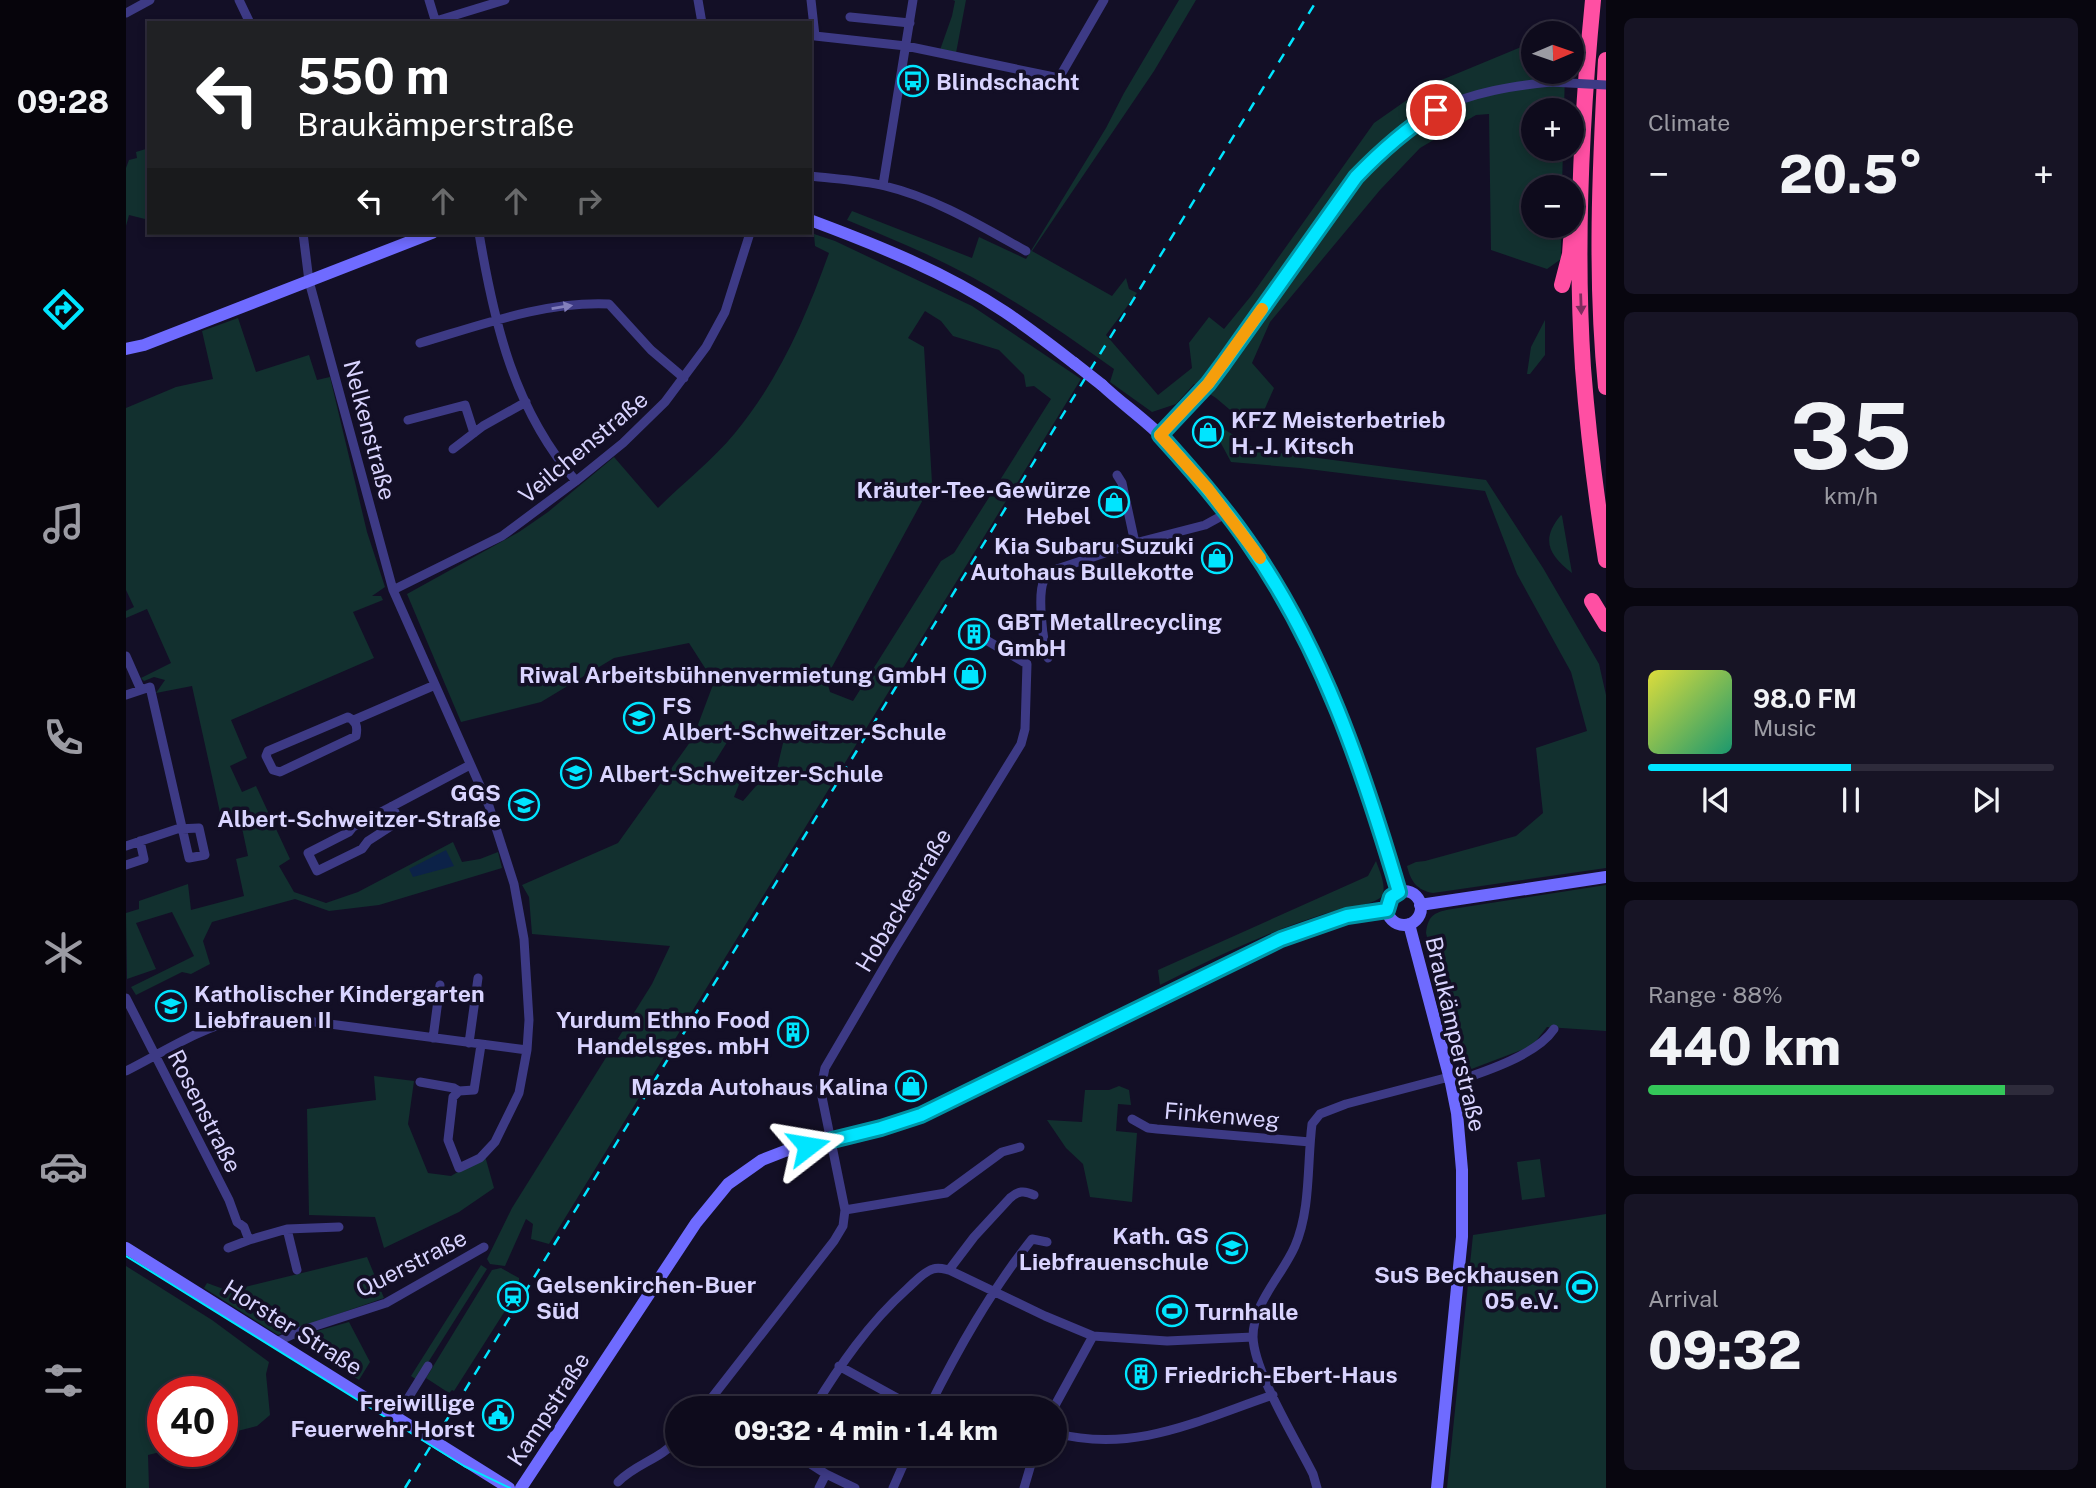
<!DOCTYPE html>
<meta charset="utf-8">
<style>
:root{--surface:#0e0b1c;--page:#171425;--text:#f1f3f6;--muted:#9b9ba3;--line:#2e2b3b;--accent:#00e5ff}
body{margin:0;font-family:"Public Sans",sans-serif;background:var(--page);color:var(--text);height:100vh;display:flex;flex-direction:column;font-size:26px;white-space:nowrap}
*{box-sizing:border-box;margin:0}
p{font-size:23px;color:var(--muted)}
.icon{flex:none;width:38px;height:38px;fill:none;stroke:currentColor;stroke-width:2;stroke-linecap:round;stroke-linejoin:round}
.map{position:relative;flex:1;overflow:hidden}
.drawer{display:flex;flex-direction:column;gap:18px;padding:18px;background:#08060f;width:490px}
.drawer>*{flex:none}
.guide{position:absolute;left:21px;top:21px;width:665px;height:214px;border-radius:0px;box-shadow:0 4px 10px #0003,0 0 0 2px var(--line);background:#202124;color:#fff;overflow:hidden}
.needle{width:46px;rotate:88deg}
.buttons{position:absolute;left:1395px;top:21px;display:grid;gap:14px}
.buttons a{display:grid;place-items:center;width:63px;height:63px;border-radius:50%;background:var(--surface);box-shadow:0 4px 10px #0003,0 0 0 2px var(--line);font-size:35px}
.speed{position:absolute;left:21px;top:1376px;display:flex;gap:14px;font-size:35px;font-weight:700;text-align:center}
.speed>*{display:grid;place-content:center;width:91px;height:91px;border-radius:50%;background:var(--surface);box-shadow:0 4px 10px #0003,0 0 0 2px var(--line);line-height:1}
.speed .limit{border:10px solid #d22;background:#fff;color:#111}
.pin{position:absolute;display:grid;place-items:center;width:60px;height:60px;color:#fff;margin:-30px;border:4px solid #fff;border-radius:50%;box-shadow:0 2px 7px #0007}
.me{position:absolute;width:77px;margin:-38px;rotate:76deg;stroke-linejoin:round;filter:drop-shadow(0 0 5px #0008)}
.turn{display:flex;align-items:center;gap:24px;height:147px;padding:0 35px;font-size:32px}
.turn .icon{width:91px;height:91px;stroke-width:2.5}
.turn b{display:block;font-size:49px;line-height:60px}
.lanes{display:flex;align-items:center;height:66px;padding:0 35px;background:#0003;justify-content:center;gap:35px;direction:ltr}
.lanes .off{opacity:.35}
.big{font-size:52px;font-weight:800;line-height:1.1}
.drawer .widget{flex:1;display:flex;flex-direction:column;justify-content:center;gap:10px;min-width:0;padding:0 24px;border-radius:10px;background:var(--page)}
.drawer .dial{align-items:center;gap:0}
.dial b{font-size:91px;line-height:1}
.song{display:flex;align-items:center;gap:21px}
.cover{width:84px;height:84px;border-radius:10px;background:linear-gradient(135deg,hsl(60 70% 55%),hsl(160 70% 35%))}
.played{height:7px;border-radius:4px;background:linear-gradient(90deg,var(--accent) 50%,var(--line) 50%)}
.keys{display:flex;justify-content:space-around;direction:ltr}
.heat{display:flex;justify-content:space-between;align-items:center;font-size:38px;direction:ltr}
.charge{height:10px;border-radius:5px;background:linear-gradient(90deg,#34c759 88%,var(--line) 0)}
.trip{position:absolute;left:539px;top:1396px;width:402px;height:70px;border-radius:35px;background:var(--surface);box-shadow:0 4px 10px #0003,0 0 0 2px var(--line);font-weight:800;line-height:70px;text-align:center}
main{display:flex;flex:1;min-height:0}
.menu{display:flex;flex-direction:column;width:126px;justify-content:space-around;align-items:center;background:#06040b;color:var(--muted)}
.menu .icon{width:49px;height:49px}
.menu .active{color:var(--accent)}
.menu b{font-size:32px;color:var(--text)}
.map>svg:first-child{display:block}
.green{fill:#12302f;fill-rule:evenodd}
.water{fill:#0c2248}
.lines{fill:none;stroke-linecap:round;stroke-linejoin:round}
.street{stroke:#3d3a85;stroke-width:9}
.secondary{stroke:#6f6bff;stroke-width:12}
.highway{stroke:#ff4fa3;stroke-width:16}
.tram{stroke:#00e5ff;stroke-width:2}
.rail{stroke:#00e5ff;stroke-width:2.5;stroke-dasharray:10 9;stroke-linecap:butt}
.street-bridge{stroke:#3d3a85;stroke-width:9}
.secondary-bridge{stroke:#6f6bff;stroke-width:12}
.oneway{fill:#7d2c5e}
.oneway2{fill:#837fbc}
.route-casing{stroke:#0095a6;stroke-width:18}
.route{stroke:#00e5ff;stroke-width:12}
.slow{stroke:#f59e0b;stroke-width:12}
.labels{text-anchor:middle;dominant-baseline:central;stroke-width:7;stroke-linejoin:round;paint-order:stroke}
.poi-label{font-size:23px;font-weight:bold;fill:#d9d4ff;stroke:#130f26;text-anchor:start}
.street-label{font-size:23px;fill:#d9d4ff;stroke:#130f26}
</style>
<main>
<nav class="menu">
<b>09:28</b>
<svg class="icon active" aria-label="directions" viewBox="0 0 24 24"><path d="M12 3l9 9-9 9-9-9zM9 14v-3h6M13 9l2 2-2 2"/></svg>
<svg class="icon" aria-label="music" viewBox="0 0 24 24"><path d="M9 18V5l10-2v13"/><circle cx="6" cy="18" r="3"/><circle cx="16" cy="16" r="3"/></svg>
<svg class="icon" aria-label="phone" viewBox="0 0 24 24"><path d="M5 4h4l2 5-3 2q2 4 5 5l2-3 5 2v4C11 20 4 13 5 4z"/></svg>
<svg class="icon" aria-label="climate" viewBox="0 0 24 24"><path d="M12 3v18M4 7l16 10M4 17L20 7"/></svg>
<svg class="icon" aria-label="car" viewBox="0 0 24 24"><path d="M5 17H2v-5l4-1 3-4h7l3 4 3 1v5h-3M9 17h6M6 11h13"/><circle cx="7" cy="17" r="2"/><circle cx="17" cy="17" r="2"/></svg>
<svg class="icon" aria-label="filters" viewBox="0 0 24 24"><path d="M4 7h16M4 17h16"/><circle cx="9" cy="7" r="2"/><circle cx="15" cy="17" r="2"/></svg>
</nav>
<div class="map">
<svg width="1480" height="1488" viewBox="0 0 1480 1488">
<rect width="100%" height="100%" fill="#130f26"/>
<path class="green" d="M827,0h13l-10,53 -16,-3 12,-34 3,-15z
M1053,0h17l-42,71 -122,180 80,45 14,-18 3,11 8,4 -31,42 52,60 34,-27 -3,-25 20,-26 15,12 27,-33 123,-173 53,-37 106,-44v30h32l-1,38h-31v39h30l-1,38h-29v39h28v33l-14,10 -56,-19 -2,-136 -13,1 -56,33 -40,42 -110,132 -18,41 22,25 -19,43 -39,-33 -22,-14 -18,20 -24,8 -42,-30 4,-13c-59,-43 -121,-84 -188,-115 -26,-12 -53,-23 -79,-34l5,-9 120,47 7,-21 47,22 80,-131 18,-35z
M23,148v72l-20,-5 -3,11v-58l3,-8 8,-2 -1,-6z
M688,234l21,7 137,65 109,73 -532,865 -18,-5 2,-15 -7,-5 -21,47 -15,-2 -3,-5 25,-51 140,-224 18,-38 -138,-12 -3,-37 -7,-12 96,-42 75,-105 21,-56 -25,-39 -75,15 -73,44 -80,20 -54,-128 112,-62 29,-20 66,-55 44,51c25,-25 55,-48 77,-75 44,-53 71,-116 94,-180l-14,-7zM799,311l16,10 12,15 46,14 25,25 2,12 8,-1 17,13 -97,154 -13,8 -88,140 -23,-9 -4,-14 106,-195 -8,-136 -16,-9zM608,731l26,1 23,11 -7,30 -20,13 -13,15 -9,-4 6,-15 -13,-10 -21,4z
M112,318l18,54 53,-17 8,25 13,-3 37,155 18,55 -13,9h9l2,4 -30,12 21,46 -143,62 16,38 -17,8 12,26 14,-6 34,73 -11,7 15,26 32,11 32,-11 95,-50 9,20 18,-3 18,-7 4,16 -123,37 -50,6 -34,-12 -83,23 -9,19 7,23 -19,10 -9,-2 -46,23 -5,-8 63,-31 -22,-44 -36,11 20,46 -29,10 -1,-66 13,-4v-8l49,-17 3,26 53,-14 -8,-37 12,-3 -9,-42 -18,3 -29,-131 -36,7 9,-13 -11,-3 -10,4 -3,-3 30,-15 -24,-54 -21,9v-7l8,-4 -8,-17v-182l50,-21 37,-8 -11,-48z
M1419,320v35l-15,19h-3l4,-27z
M1082,419l49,31 229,30 57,88 56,96 7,31v173l-173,25c-16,-3 -22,-11 -26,-27l9,-4 9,-1 91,-25 27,-23 -7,-65 51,-17 -16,-59 -54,-98 -32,-83 -185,-23 -69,-6z
M1435,515l1,1 10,57c-23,-18 -32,-33 -11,-58z
M1250,861c3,9 12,27 5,36 -7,8 -46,13 -57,17 -57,18 -110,44 -164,71l-2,-15 210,-94z
M1480,885v146l-59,-4 -15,19 -71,27 -35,-140c2,-19 10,-21 26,-24z
M248,1076l40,5 -6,43 20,49 23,3 34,-20 9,32 -35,24 -75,36 -9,-31 -66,-2 -2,-106 69,-9z
M993,1086l10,4 2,15 -13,-1 -2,27 21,2 -5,69 -42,-5 -7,-33 -17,-16 -19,-28 35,2 3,-32h24z
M1414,1159l5,38 -23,3 -5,-38z
M1480,1214v274h-159l26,-253z
M241,1257l17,41 -106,37 -74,-47 3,-5 22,8z
M355,1265l6,4 -70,111 -6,-4z
M0,1266l86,54 57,42 -3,12 4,41 -13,11 -35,9v-44h-59l1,60 -16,4 1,33h-23z
M375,1268l18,10v11l-65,102 -2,-1 -3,3 -23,-15 66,-108z
M223,1322l21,40 -11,18 -67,-42z"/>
<path class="water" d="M320,850l8,16 -41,11 -4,-8z"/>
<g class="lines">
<path class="street" d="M113,0l11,23
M303,0l7,23
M572,0l4,23
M685,0l4,36 91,10 153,32 45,-78
M0,13l24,-13
M724,17l60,6
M310,21l69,-21
M684,176c25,3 51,4 75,10 50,12 96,40 141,65
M757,185l30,-185
M177,233l6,48 84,309 96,216 25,78 10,55 5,81 -2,30 -8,43 -24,49 -15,16 -21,10 -11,-28 5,-43 6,-6 15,-1 7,-45
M353,233c15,90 35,177 97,248
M294,343c61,-18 125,-42 189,-39l42,46 33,28
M282,420l57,-15 9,28
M1034,435c27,-31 55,-59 79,-93 51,-72 118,-195 199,-233 36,-17 74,-23 113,-27
M327,449l30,-23 43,-24
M991,475l5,8 13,60
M267,590l109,-54 74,-55 47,-38 42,-41 41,-55 19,-35 25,-79
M0,656l15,34
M922,658c-5,-16 -11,-63 -4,-78 1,-3 5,-7 7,-9l84,-28 70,-18 22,-12
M0,695l24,-8 39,171 16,-3 -6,-27 -22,1 -51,17
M222,717c8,4 10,9 8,19l-76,36 -7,-2 -7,-14 2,-5z
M228,720l81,-35
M266,806l7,15 -31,20 -6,8 -45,22 -9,-18 41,-21 4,-5 117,-62
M0,865l18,-6 -4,-18
M0,998l103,202 8,22 7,5 5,13 38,-11 52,-2
M307,1038l7,-53
M343,1043l9,-65
M0,1071c34,-17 77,-45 114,-52 14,-2 30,-1 44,-1l243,32
M294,1082l34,6 5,3
M1325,1083c30,-10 85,-27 103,-54
M1006,1119l16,9 9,1 153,13
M719,1210l101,-17 56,-41 18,-5
M161,1229l10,41
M102,1248l21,-8
M823,1270l25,-33 36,-39c8,-7 14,-8 24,-3
M150,1342l27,-12 83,-27 98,-56
M713,1366l78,43
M588,1395l18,14
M577,1409l131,-168 9,-15 2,-16 -23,-113 -1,-10 4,-19 68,-116 128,-208 4,-15 2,-65 -46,-27
M687,1409c27,-44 56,-86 94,-120 8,-7 16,-17 26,-20 6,-2 11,0 16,1l96,46 48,20 74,5 86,-4
M802,1409c30,-60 62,-117 104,-170l15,3
M927,1409l40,-73
M271,1416l31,-50
M929,1433c80,21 144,-13 218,-38
M669,1454l31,20 29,14
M492,1482c17,-18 43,-23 59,-42
M693,1488l7,-14
M767,1488l15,-34
M898,1488l10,-34
M1191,1488l-4,-14c-17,-34 -59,-102 -60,-137 0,-35 29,-61 42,-91 16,-37 12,-83 17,-122l8,-10 26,-10 103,-27"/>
<path class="secondary" d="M684,220c67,25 135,52 195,92 24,16 47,34 69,51
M0,349l18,-4 288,-112
M976,385c19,18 41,33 60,52 128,129 187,284 237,455
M1261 908a17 17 0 1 1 34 0a17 17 0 1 1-34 0Z
M1294,905l186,-28
M1283,924l42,159 6,30 5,57v67l-25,251
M0,1248l383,240
M395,1488l175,-265 32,-39 34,-24 23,-9 96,-23 40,-13 360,-176 66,-23 40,-6"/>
<path class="highway" d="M1467,0c-12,122 -18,246 -10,368 5,65 13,128 23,192
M1480,60c-6,109 -11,219 0,327
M1436,285l8,-31 1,-14
M1466,601l14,23"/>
<path class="tram" d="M0,1256l338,210 46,22"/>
<path class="rail" d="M279,1488l912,-1488"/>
<path class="street-bridge" d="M1425,82l55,3"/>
<path class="secondary-bridge" d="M948,363l28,22"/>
</g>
<defs><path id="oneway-solid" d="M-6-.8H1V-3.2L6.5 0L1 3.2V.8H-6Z" transform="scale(1.75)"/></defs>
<use class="oneway" href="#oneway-solid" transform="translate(1455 304) rotate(88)"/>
<use class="oneway2" href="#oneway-solid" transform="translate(436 307) rotate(-9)"/>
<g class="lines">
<g class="route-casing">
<path id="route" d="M682,1146l73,-18 40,-13 360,-176 66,-23 40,-6 4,-13 8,-5c-36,-122 -77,-245 -151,-350 -26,-38 -57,-73 -88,-107l48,-51 15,-20 133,-187c25,-26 50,-48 80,-67"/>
</g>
<use href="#route" class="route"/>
<path class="slow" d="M1134,558l-52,-69 -48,-54 48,-51 54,-75"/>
</g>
<defs>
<g id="bus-ring" transform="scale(1.575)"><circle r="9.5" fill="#130f26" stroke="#00e5ff" stroke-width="1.5"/><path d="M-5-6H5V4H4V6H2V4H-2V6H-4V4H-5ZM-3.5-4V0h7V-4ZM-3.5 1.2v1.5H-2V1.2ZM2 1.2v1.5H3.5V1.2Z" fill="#00e5ff"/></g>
<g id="shop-ring" transform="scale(1.575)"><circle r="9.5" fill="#130f26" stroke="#00e5ff" stroke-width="1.5"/><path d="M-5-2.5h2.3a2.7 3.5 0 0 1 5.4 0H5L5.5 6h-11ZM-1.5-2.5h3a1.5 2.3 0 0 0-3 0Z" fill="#00e5ff"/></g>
<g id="building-ring" transform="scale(1.575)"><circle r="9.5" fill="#130f26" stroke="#00e5ff" stroke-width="1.5"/><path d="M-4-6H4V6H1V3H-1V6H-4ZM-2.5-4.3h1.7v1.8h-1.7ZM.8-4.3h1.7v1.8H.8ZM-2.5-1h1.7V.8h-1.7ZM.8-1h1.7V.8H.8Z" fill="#00e5ff"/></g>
<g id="school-ring" transform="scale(1.575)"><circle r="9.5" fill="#130f26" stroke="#00e5ff" stroke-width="1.5"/><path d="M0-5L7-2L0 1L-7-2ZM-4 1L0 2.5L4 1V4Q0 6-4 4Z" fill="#00e5ff"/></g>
<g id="stadium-ring" transform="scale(1.575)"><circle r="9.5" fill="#130f26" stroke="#00e5ff" stroke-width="1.5"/><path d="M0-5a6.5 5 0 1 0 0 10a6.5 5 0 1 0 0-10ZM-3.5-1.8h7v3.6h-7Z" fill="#00e5ff"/></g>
<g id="station-ring" transform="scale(1.575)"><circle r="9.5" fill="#130f26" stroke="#00e5ff" stroke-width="1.5"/><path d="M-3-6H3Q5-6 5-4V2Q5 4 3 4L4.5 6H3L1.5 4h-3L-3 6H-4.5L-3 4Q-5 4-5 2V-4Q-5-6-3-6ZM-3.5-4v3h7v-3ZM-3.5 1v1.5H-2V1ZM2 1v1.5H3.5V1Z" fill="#00e5ff"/></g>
<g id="civic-ring" transform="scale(1.575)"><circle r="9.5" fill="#130f26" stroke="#00e5ff" stroke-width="1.5"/><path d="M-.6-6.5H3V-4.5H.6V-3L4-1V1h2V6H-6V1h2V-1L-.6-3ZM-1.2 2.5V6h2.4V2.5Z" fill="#00e5ff"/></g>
</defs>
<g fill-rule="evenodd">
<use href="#bus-ring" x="787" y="81"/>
<use href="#shop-ring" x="1082" y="432"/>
<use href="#shop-ring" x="988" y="502"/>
<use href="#shop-ring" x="1091" y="558"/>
<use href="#building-ring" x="848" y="634"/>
<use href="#shop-ring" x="844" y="674"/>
<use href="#school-ring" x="513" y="718"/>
<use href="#school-ring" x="450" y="773"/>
<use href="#school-ring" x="398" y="805"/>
<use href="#school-ring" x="45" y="1006"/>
<use href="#building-ring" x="667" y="1032"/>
<use href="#shop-ring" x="785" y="1086"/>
<use href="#school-ring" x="1106" y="1248"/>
<use href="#stadium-ring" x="1456" y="1287"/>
<use href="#station-ring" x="387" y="1297"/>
<use href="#stadium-ring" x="1046" y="1311"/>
<use href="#building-ring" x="1015" y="1374"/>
<use href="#civic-ring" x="372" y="1415"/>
</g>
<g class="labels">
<g class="poi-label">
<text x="810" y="81">Blindschacht</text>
<text x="1105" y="419">KFZ Meisterbetrieb<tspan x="1105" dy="26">H.-J. Kitsch</tspan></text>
<text x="965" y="489" text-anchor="end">Kräuter-Tee-Gewürze<tspan x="965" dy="26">Hebel</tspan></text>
<text x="1068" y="545" text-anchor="end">Kia Subaru Suzuki<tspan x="1068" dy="26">Autohaus Bullekotte</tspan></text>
<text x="871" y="621">GBT Metallrecycling<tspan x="871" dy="26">GmbH</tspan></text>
<text x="821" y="674" text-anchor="end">Riwal Arbeitsbühnenvermietung GmbH</text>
<text x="536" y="705">FS<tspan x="536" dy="26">Albert-Schweitzer-Schule</tspan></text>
<text x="473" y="773">Albert-Schweitzer-Schule</text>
<text x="375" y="792" text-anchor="end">GGS<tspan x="375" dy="26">Albert-Schweitzer-Straße</tspan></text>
<text x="68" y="993">Katholischer Kindergarten<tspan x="68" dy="26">Liebfrauen II</tspan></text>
<text x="644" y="1019" text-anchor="end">Yurdum Ethno Food<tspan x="644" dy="26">Handelsges. mbH</tspan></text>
<text x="762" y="1086" text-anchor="end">Mazda Autohaus Kalina</text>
<text x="1083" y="1235" text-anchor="end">Kath. GS<tspan x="1083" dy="26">Liebfrauenschule</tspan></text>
<text x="1433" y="1274" text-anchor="end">SuS Beckhausen<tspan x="1433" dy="26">05 e.V.</tspan></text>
<text x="410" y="1284">Gelsenkirchen-Buer<tspan x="410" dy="26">Süd</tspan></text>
<text x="1069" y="1311">Turnhalle</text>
<text x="1038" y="1374">Friedrich-Ebert-Haus</text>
<text x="349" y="1402" text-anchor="end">Freiwillige<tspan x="349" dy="26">Feuerwehr Horst</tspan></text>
</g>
<g class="street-label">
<text transform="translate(244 430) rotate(75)">Nelkenstraße</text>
<text transform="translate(457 447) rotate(-40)">Veilchenstraße</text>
<text transform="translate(777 900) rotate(-59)">Hobackestraße</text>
<text transform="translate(1330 1034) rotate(77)">Braukämperstraße</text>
<text transform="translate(79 1111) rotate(63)">Rosenstraße</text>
<text transform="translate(1096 1115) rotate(5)">Finkenweg</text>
<text transform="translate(285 1263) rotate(-27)">Querstraße</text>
<text transform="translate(167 1327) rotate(32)">Horster Straße</text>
<text transform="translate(422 1409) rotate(-57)">Kampstraße</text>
</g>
</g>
</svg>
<div class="buttons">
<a><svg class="needle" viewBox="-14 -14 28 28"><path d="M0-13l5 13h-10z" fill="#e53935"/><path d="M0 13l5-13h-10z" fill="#9b9ba3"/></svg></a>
<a>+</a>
<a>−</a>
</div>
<div class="speed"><div class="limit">40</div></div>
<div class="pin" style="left:1310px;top:110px;background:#d93025"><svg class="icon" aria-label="arrive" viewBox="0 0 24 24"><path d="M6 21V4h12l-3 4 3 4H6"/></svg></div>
<svg class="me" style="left:682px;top:1146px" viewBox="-20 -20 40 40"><path d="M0-17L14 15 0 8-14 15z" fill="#00e5ff" stroke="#fff" stroke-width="4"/></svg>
<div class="trip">09:32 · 4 min · 1.4 km</div>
<div class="guide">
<div class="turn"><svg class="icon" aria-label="left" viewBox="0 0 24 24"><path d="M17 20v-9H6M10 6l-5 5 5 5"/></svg><div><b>550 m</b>Braukämperstraße</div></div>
<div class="lanes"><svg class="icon" aria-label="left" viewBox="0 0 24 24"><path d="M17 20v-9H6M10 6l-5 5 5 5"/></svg><svg class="icon off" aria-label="ahead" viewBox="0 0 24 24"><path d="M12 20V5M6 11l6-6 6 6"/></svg><svg class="icon off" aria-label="ahead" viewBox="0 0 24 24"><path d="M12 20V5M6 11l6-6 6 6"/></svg><svg class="icon off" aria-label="right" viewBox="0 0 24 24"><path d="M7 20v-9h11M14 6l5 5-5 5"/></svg></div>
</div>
</div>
<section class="drawer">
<div class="widget"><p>Climate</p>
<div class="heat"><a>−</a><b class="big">20.5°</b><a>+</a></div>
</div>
<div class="widget dial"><b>35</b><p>km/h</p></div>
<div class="widget">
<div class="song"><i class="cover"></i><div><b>98.0 FM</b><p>Music</p></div></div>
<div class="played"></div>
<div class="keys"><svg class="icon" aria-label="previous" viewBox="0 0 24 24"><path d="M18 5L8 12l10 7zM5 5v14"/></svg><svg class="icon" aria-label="pause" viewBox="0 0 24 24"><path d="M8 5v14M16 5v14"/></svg><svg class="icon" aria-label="next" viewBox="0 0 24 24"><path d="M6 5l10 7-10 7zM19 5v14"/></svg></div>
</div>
<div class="widget"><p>Range · 88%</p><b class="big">440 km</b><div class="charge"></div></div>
<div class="widget"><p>Arrival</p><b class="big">09:32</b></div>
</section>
</main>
